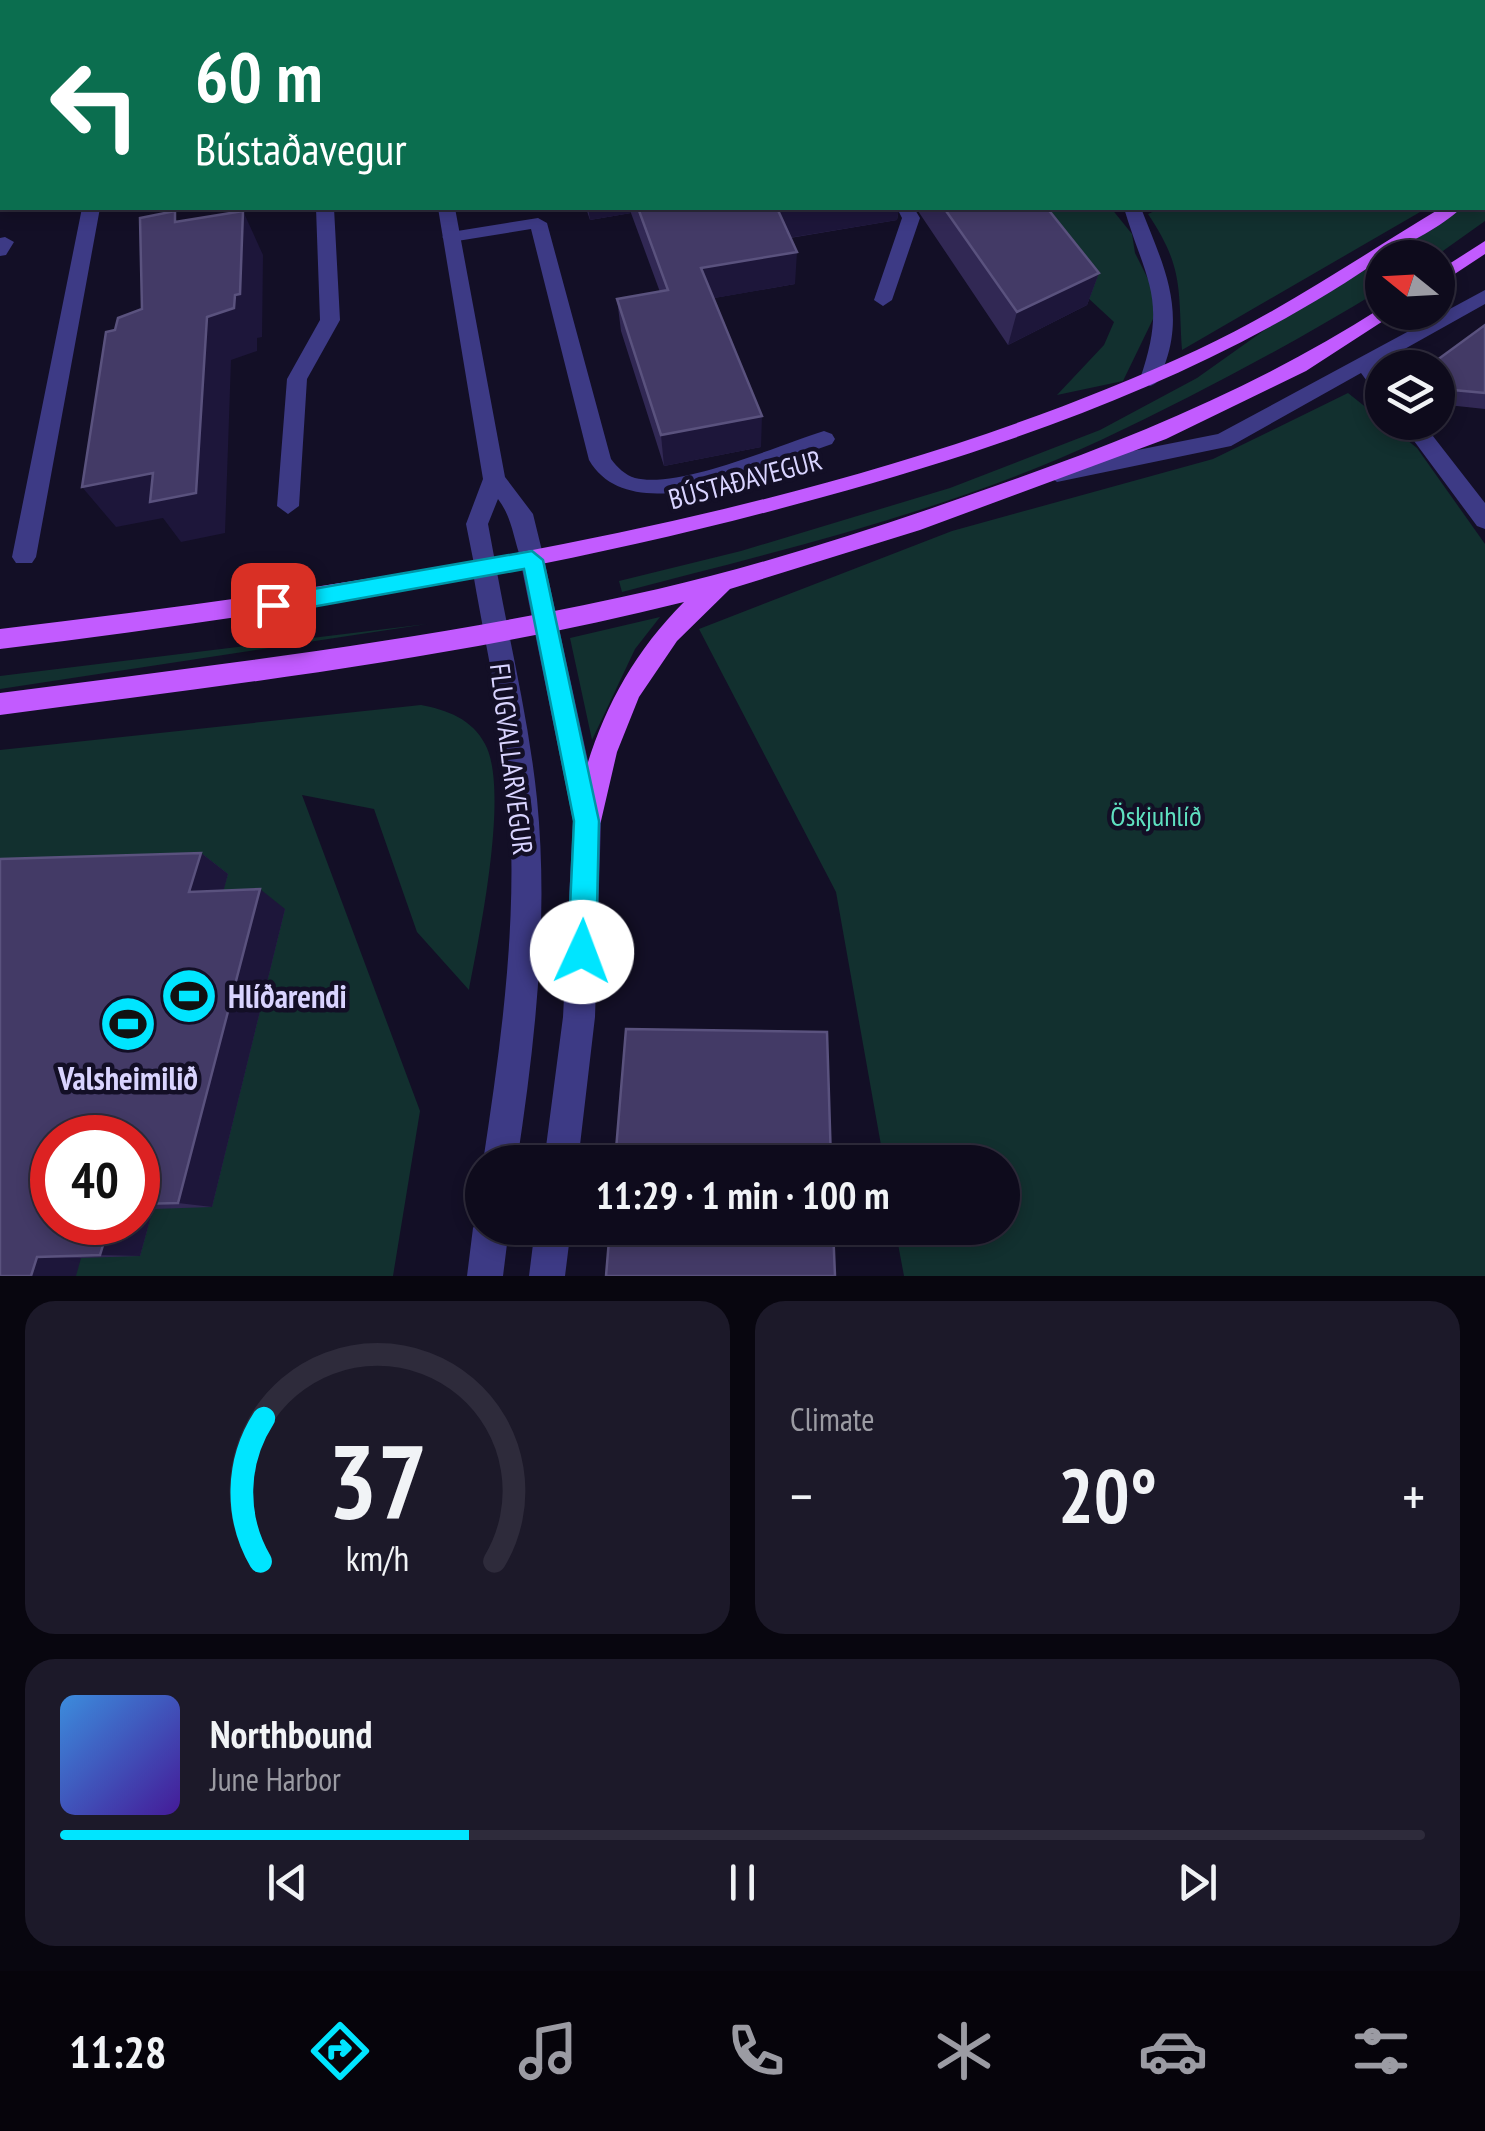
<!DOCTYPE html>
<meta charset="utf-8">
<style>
:root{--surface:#0e0b1c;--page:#1c1929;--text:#f1f3f6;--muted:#9b9ba3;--line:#2e2b3b;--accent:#00e5ff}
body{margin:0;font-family:"PT Sans Narrow",sans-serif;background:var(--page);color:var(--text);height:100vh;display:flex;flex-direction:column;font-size:38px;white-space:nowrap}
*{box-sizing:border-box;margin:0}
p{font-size:32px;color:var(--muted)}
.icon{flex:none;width:55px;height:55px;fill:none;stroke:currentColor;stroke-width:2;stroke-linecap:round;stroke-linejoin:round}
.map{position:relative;height:1276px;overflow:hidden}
.drawer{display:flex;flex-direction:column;gap:25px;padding:25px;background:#08060f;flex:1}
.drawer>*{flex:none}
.hud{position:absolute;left:0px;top:0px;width:1485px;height:210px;box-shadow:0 5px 15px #0003,0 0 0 2px var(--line);background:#0b6e4f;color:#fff;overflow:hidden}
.needle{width:65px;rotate:288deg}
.buttons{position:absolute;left:1365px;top:240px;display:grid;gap:20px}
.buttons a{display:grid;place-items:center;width:90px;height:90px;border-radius:50%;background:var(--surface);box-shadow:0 5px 15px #0003,0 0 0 2px var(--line);font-size:50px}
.speed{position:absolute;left:30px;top:1115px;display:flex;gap:20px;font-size:50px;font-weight:700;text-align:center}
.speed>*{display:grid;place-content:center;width:130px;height:130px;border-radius:50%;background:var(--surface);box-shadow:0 5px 15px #0003,0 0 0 2px var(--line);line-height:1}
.speed .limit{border:15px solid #d22;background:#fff;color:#111}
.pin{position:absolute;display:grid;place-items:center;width:85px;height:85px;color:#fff;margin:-42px;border-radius:20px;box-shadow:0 5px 15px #0006}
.me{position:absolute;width:110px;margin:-55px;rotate:2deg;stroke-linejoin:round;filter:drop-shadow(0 0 8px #0008)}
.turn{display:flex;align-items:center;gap:35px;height:210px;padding:0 30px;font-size:45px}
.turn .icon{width:130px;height:130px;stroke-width:2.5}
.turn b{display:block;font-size:70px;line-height:85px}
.big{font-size:75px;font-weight:600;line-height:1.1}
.drawer .tile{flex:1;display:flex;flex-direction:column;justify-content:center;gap:15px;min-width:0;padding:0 35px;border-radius:30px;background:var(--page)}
.drawer .dial{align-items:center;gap:0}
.dial svg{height:260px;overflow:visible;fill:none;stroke:var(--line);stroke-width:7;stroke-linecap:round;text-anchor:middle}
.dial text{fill:var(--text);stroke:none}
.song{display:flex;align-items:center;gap:30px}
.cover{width:120px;height:120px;border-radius:15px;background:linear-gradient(135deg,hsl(210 70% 55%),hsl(260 70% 35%))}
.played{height:10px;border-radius:5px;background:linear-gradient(90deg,var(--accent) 30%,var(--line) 30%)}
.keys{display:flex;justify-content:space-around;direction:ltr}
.heat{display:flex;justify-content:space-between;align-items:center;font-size:55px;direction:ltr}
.drawer .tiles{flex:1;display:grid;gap:25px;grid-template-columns:1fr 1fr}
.tile:last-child{grid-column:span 2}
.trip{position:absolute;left:465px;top:1145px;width:555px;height:100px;border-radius:50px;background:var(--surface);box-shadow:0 5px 15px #0003,0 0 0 2px var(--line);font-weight:600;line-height:100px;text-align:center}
.dock{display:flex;height:160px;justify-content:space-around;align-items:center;background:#06040b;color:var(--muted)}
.dock .icon{width:70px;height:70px}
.dock .current{color:var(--accent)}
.dock b{font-size:45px;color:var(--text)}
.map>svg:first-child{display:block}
.green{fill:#12302f;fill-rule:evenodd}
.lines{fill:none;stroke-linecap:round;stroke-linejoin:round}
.service{fill:#3d3a85;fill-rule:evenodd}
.minor{fill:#3d3a85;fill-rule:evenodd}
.tertiary{fill:#3d3a85;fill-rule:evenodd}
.primary{fill:#c25bff;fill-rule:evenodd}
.wall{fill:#312854;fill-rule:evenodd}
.shaded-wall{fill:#1d163a}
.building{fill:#433a66;stroke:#5a527e;stroke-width:2.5}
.route{fill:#00e5ff;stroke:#0095a6;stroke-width:2.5}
.labels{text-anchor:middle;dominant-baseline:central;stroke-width:9;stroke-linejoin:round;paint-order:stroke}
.street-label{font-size:28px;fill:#d9d4ff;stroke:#130f26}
.park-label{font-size:28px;fill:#5fe0c0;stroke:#130f26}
.near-poi-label{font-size:32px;font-weight:bold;fill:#d9d4ff;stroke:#130f26;text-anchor:start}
</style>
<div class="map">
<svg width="1485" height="1276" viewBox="0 0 1485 1276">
<rect width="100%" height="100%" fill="#130f26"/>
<path class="green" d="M1485,192v29l-52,37h-47l75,-50h21z
M1016,208h95l21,26 3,19 17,34 2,30 -31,64 -66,14 47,-50 10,-23 -27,-25z
M1161,208h266l-245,142c-4,-62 2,-82 -34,-136z
M1382,260v29c-90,55 -185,106 -281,151 -152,71 -318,110 -479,152l-3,-11 122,-30 209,-63 150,-58 97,-52 69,-49z
M1348,393l69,55 68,96v732h-581l-9,-48h107v-66h-118l-48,-270 -137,-263 253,-98 261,-72z
M660,617l-25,32 -43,91 -22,-102z
M427,624l-427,65v-13z
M421,705c26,5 51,14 64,39 25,46 -6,193 -16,246l-52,-58 -43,-123 -72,-14 118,316 -27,165h-393v-526zM52,1138h86v84h-86z"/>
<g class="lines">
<path class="service" d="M1313,0h16l2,2h-16z
M1485,148v10l-3,1v-10z
M82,208h18l-64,349 -4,6h-16l-4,-6z
M316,208h18l6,112 -33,59 -8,127 -11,8 -11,-8 10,-127 33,-59z
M897,208h17l6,10 -28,82 -9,6 -9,-6 28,-82z
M1124,208h17c20,52 44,97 25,153 -4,11 -4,21 -16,25l-10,-7c28,-81 6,-97 -16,-171z
M538,218l9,5 64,236c6,8 14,16 24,19 44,11 144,-33 189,-47l8,3 3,5 -3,5c-62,21 -200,90 -243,16l-58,-231 -80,13 -9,-5 9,-5z
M5,237l9,5 -8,13 -6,1v-18z
M1485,290v14l-109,61 6,8v21l-7,-2 -14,-19 -130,73 -174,36 -11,-8 11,-8 161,-32z
M1400,422h22l63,81v26l-8,-3z"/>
<path class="minor" d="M0,36h2v8h-2z
M0,190h2v10h-2z
M438,208h17l50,269 28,37 11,45 -4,7h-16c-11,-24 -10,-46 -26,-67l-10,25 8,43 -4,7h-16l-10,-50 17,-45z"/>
<path class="tertiary" d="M532,550l8,2 4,7 57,262 -6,196 -17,145h-34l19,-145 10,-196 -53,-262 4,-7z
M484,558l8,2 4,7c14,77 33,154 41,232 12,121 -2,244 -20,363h-34c18,-119 35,-239 26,-360 -5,-79 -24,-157 -37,-235l4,-7z
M482,1214v14h27l-6,48h-36l6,-48z
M535,1228h36l-6,48h-36z"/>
<path class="primary" d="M1485,182v10l-3,1v-10z
M1441,208h20c-21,21 -54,34 -78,50 -16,10 -34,23 -51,33 -158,97 -332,157 -509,206 -270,75 -545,118 -823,152v-20c396,-48 833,-111 1197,-279 86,-40 164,-94 244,-142z
M1485,241v13l-47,31v-14z
M1381,308l1,4h15l-91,59 -140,68 -246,91 -190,59 -53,52 -38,56 -22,55 -16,69 -4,9 -10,4 -10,-4 -4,-9c17,-85 49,-157 111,-219 -224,56 -455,83 -684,113v-22c220,-29 441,-54 658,-104 115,-27 228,-64 340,-104 134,-47 263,-100 383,-177z"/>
</g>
<path class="wall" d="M1426,0h59v77l-3,1v-76h-58z
M586,208h313l-2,12 -107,18 5,46 -81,14 47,149 -97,19 -43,-135 -4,-32 43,-7 -29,-79 -41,7z
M916,208h131l52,65 -12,32 -79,40z
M1485,325v84l-47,-5v-36h-9l4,-5z
M201,853l27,21 -5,17 62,18 -73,298 -59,2 -13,47 -59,2 -81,18zM138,1138v84h-86z"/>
<path class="shaded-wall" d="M63,0h42l-7,2h-42z
M0,9h2v14h-2z
M1485,62v15l-3,1v-11z
M588,208h43v5l-41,7z
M777,208h122l-2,12 -121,20z
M243,211l20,44 -1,82 -5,1v13l-26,9 -6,173 -44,9 -18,-24 -47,9 -34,-40 71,-14z
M797,252l-2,32 -92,16 -2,-32z
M1099,273l-12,32 -79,40 9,-33z
M762,416l-1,31 -97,19 -3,-31z
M201,853l27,21 -10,37 -29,-19z
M260,889l25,20 -73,298 -34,-4z
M138,1207l15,2 -13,47 -40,-1 10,-33h28z
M37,1257l44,1 -5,18h-45z"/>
<path class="building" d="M0,0h63l-7,2h-54v7h-2z
M259,0h44l7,2h-52z
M1426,0h59v44l-3,-1v-41h-55z
M638,208h142h-3l20,44 -96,16 61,148 -101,19 -44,-136 51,-9z
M944,208h103l52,65 -82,39z
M175,211v11l68,-11 -3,83 -5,1 -1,13 -27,9 -11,176 -46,9 3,-29 -71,14 24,-155 9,-2 3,-12 24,-9 -2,-91z
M1485,325v68l-42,-4 -5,-14v-7h-4l-1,-5z
M201,853l-12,39 71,-3 -82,314 -40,1v-66h-86v84h58l-10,33 -63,2 -6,19h-31v-417z
M626,1029l201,3 4,130h-216z
M610,1228h223l2,48h-229z"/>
<path class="route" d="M532,551l11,9 56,261 -3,131 -4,10 -10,4 -10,-4 -4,-10 6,-131 -50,-252 -251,45 -11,-9 11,-9z"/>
<defs>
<g id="stadium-disc" transform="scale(2.875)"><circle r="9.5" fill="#00e5ff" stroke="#130f26"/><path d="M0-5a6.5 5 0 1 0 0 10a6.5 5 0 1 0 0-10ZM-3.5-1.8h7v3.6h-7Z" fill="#111"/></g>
</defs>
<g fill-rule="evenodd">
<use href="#stadium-disc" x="189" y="996"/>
<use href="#stadium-disc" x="128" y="1024"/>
</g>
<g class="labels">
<g class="street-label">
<text transform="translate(745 479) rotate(-15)">BÚSTAÐAVEGUR</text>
<text transform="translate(512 759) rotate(83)">FLUGVALLARVEGUR</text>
</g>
<g class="park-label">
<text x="1156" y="815">Öskjuhlíð</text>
</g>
<g class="near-poi-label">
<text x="228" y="996">Hlíðarendi</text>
<text x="128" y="1078" text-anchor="middle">Valsheimilið</text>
</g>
</g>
</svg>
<div class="buttons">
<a><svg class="needle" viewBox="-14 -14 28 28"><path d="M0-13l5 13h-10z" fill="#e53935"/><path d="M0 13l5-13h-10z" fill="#9b9ba3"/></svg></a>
<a><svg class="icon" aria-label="layers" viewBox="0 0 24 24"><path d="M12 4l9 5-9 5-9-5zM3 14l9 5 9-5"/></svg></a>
</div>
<div class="speed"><div class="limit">40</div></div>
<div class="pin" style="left:273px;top:605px;background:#d93025"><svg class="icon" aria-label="arrive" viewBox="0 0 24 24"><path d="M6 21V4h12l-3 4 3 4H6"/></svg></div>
<svg class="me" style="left:582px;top:952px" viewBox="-20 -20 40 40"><circle r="19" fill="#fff"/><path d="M0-13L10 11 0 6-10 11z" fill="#00e5ff"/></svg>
<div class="trip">11:29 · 1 min · 100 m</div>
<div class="hud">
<div class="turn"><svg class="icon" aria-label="left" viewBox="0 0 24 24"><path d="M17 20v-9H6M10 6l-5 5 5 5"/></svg><div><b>60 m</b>Bústaðavegur</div></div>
</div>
</div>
<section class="drawer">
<div class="tiles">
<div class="tile dial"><svg viewBox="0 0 100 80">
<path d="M14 69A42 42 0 1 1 86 69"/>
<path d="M14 69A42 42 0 0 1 15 25" stroke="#00e5ff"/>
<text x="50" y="56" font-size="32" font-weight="700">37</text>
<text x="50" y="72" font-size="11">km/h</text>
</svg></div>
<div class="tile"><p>Climate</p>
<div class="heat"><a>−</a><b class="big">20°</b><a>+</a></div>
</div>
<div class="tile">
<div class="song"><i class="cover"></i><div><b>Northbound</b><p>June Harbor</p></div></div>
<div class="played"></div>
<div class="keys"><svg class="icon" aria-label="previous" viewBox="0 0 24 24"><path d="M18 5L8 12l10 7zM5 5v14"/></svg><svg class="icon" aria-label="pause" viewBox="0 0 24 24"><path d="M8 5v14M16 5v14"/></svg><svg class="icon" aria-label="next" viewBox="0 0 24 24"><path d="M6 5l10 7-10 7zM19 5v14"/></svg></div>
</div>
</div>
</section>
<nav class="dock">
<b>11:28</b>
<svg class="icon current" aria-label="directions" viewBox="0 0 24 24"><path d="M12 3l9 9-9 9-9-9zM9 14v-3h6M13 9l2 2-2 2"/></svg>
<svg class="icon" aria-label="music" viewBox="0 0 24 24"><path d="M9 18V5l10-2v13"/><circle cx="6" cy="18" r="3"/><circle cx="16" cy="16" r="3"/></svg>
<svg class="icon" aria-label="phone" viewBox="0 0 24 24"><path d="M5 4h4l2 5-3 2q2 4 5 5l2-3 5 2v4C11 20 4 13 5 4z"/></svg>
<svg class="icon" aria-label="climate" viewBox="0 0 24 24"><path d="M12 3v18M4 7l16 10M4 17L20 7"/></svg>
<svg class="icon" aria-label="car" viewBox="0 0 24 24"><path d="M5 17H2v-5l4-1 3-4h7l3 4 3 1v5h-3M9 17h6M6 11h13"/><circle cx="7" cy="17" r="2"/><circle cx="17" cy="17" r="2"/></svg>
<svg class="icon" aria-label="filters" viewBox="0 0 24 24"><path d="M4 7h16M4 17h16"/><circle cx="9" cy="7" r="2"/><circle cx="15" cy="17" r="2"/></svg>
</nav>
